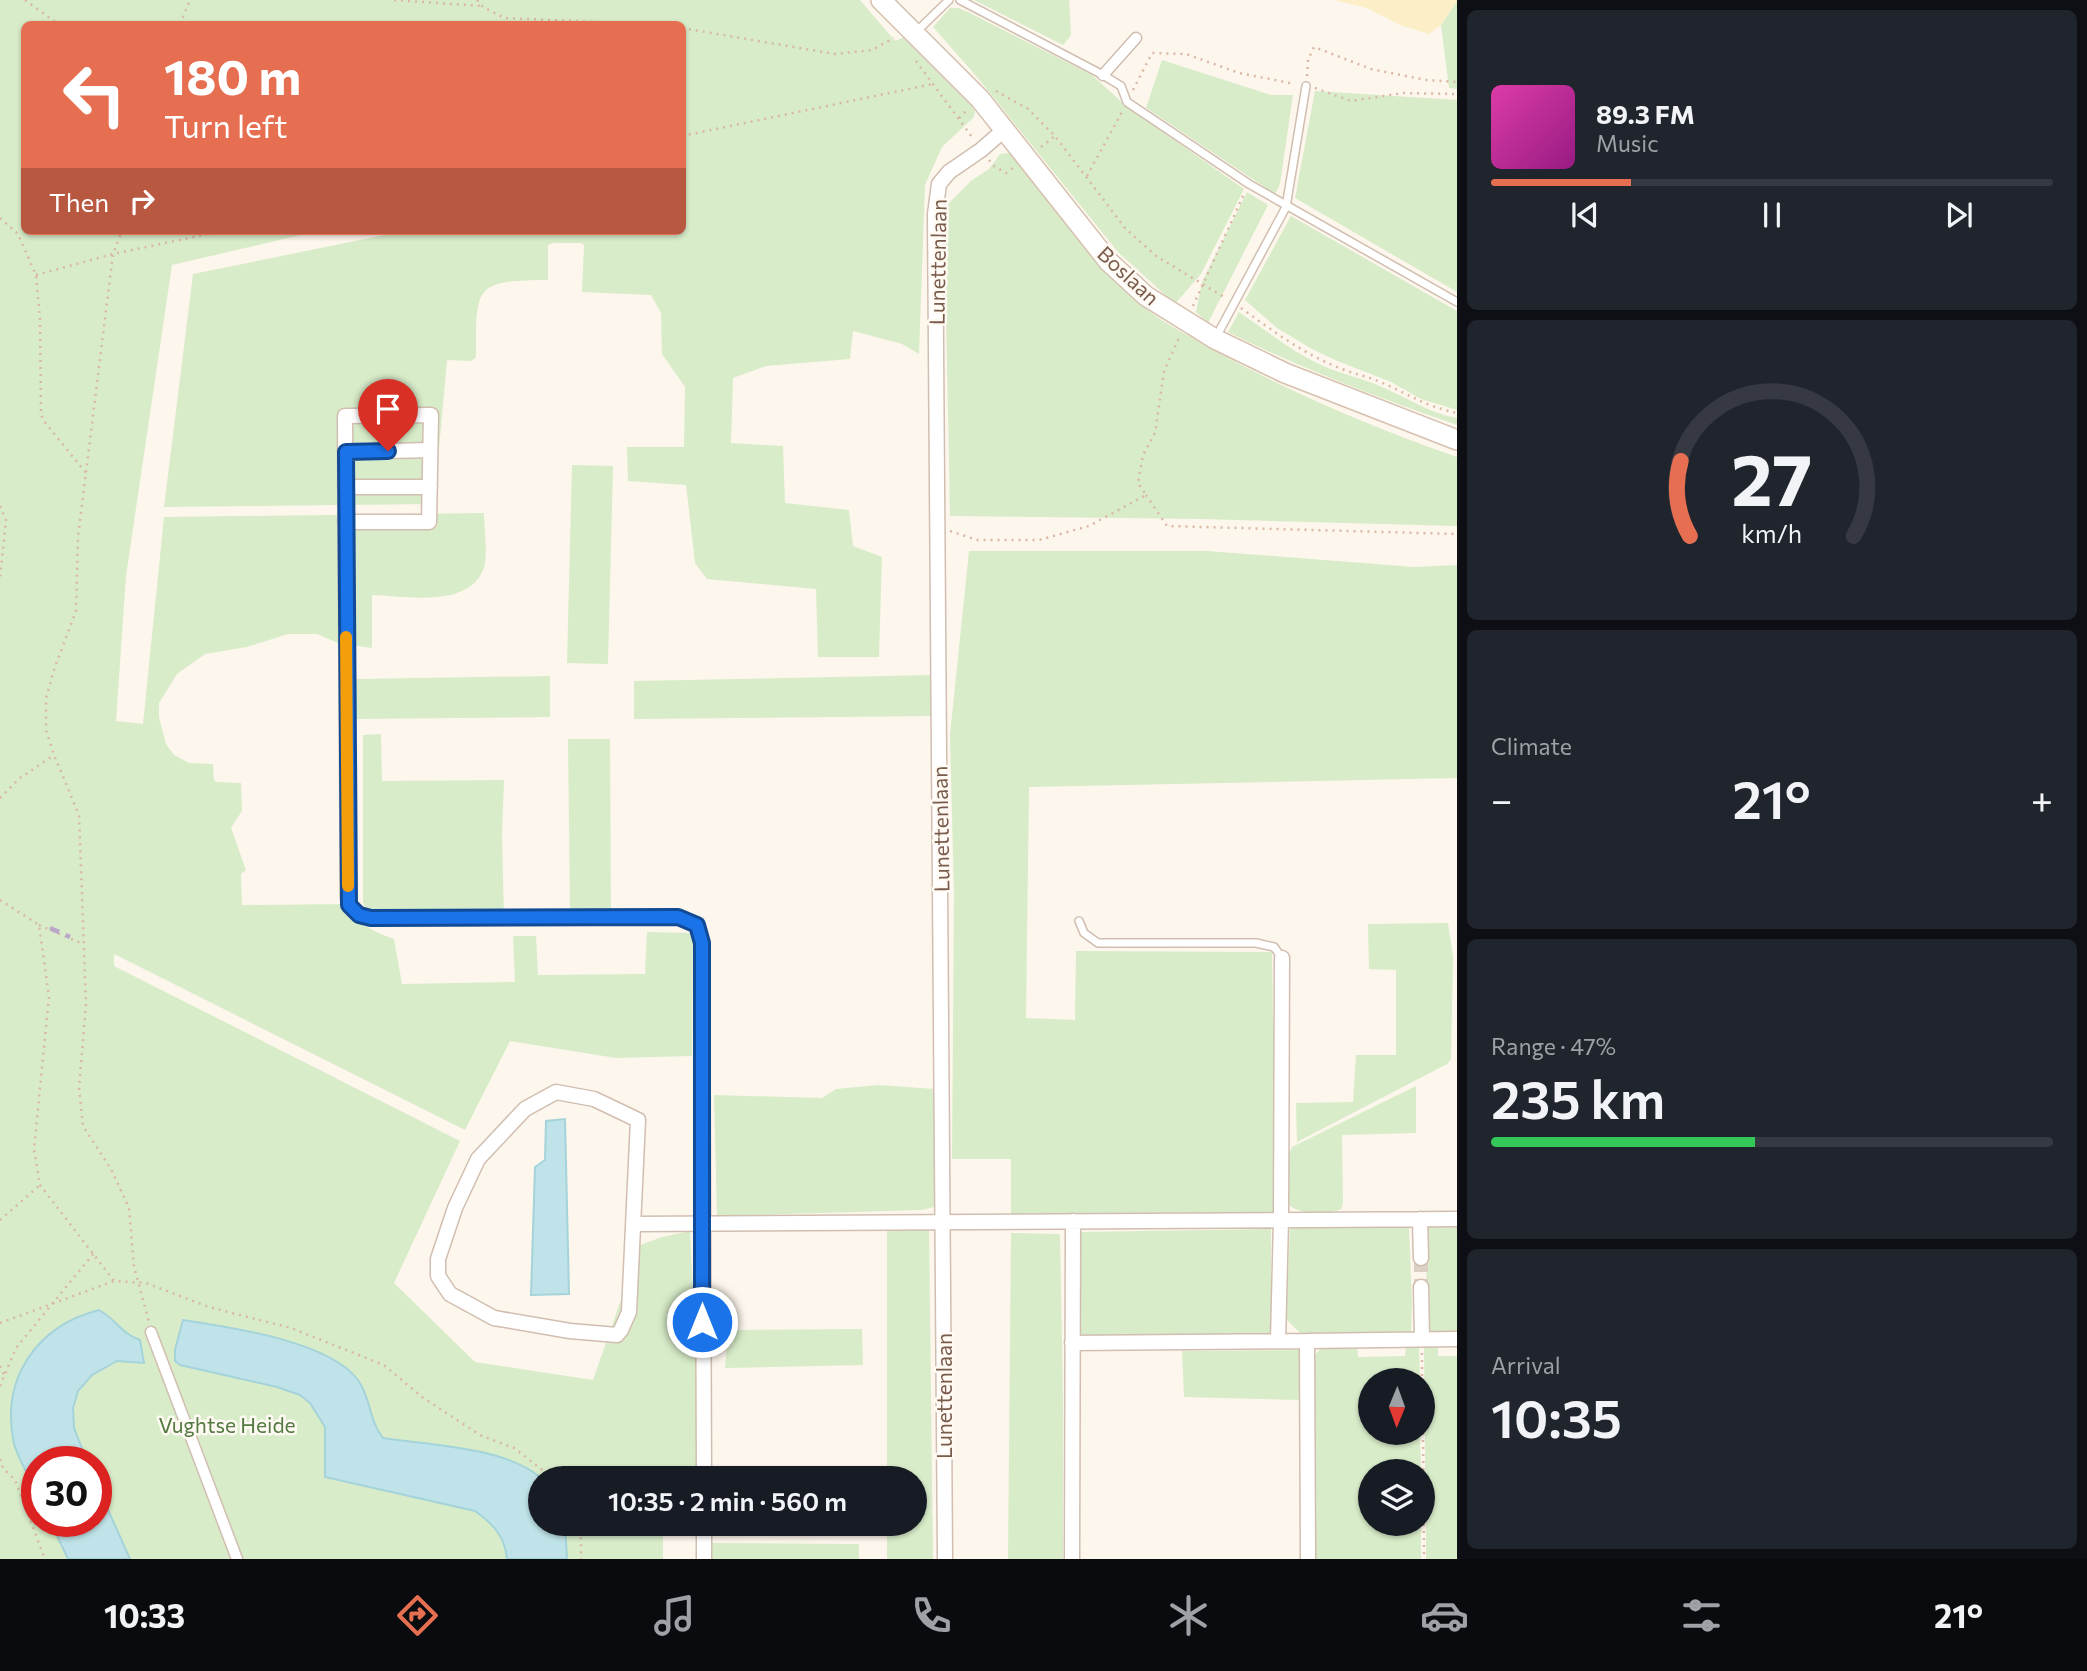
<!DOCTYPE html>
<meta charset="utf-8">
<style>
:root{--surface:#171b24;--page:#20242c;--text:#f1f3f6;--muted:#9ea1a6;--line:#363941;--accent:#e76f51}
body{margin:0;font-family:Commissioner,sans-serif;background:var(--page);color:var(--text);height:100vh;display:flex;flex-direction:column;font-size:26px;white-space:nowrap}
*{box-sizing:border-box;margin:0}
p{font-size:23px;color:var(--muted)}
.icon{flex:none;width:38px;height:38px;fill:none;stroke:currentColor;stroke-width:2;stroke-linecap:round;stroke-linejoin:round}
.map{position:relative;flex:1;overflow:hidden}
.side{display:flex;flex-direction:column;gap:10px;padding:10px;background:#0d0f14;width:630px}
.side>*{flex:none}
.guide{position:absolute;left:21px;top:21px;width:665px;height:214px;border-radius:10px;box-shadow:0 2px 5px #0004;background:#e76f51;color:#fff;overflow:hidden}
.needle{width:46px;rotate:181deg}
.tools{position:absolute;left:1358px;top:1368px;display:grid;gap:14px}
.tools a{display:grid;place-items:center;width:77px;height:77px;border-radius:50%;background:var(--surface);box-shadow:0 2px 5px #0004;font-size:35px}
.speed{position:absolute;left:21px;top:1446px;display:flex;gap:14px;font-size:35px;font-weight:700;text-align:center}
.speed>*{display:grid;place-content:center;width:91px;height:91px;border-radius:50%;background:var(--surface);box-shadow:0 2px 5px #0004;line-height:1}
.speed .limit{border:10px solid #d22;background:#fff;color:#111}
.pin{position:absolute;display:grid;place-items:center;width:60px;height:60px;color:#fff;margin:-72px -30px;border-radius:50% 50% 50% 0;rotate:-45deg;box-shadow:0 0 7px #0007}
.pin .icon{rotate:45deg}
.me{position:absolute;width:77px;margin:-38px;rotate:0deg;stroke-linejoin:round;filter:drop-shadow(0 0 5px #0008)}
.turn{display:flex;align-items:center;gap:24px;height:147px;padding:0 28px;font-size:32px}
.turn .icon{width:91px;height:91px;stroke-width:2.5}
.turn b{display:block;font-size:49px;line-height:60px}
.then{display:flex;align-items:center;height:66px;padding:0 28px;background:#0003;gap:14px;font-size:26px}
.big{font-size:52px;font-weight:600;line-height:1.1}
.side .widget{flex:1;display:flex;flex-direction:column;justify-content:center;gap:10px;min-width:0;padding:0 24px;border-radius:10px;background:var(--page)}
.side .dial{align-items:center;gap:0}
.dial svg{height:182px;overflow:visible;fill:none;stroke:var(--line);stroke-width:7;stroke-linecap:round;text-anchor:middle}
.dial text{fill:var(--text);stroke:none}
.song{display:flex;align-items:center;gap:21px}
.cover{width:84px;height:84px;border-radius:10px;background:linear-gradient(135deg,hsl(320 70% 55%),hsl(310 70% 35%))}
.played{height:7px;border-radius:4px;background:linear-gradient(90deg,var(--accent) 25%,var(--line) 25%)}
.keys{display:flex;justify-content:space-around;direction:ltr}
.heat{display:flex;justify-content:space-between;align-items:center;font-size:38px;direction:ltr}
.charge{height:10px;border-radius:5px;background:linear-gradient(90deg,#34c759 47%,var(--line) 0)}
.trip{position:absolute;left:528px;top:1466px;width:399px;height:70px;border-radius:35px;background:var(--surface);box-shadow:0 2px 5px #0004;font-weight:600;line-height:70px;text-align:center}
.menu{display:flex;height:112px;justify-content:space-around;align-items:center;background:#090b0e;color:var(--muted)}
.menu .icon{width:49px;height:49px}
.menu .on{color:var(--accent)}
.menu b{font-size:32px;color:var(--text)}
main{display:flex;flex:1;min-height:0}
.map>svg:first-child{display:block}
.green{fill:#d8ecc9;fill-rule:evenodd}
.sand{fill:#fcefc7}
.water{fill:#bfe3e8;stroke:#a5d3da;stroke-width:2}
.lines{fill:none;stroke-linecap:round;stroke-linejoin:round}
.minor-tunnel{stroke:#dcd0c4;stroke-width:14;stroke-dasharray:14 7;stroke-linecap:butt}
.service-casing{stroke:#d1beb0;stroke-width:10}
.pedestrian-casing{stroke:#d1beb0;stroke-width:13}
.minor-casing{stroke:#d1beb0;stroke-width:17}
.secondary-casing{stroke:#d6c0b0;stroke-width:22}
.path{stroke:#d9b8a5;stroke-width:2.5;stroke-dasharray:2 5;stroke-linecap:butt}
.service{stroke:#fff;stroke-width:7}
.pedestrian{stroke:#fff;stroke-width:10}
.minor{stroke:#fff;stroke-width:14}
.secondary{stroke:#fff;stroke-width:19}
.rail{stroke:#b9a8c9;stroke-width:4.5;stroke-dasharray:10 7;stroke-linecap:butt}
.route-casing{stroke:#114b97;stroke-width:18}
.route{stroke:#1a73e8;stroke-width:12}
.slow{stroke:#f59e0b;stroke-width:12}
.labels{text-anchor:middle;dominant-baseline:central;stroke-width:5;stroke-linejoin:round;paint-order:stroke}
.street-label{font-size:21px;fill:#7a5c4d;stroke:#fffaf3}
.park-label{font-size:21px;fill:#537a41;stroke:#fffaf3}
</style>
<main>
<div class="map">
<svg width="1457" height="1559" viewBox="0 0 1457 1559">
<rect width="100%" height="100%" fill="#fdf6ec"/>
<path class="green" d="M0,0h860l35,41 9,-4 67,66 4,8 -1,6 -32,30 -17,38 -6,169 -17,-10 -49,-13 -3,28 -84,7 -33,12 -2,65 52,3 2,57 64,7 4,36 29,11 -3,100h-61l-2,-68 -109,-10 -12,-16 -9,-78 -58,-4 -1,-34h57l1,-60 -23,-33 -1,-41 -10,-18 -69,-3 2,-47 -3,-2h-28l-5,2v35c-75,0 -72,8 -72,77l-5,4 -24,-1 -13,144 -270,3 29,-233 211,-43h278v-207h-658v207h294l-146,34 -46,311 -10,145 27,3 21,-207 320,-4c0,14 4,42 0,54 -13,42 -79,29 -112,28v53l-34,-5 -21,-9h-29l-41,13 -42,7 -28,20 -18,29v14l7,27 8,11 15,8 24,1 1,16 3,2 24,1 1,28 -11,17 15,42 -5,4 1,31 109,-1c5,21 24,28 43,35l8,45 113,-2 -2,-46h23l2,39 107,-1 2,-42 46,1 -1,123 -76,2 -106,-17 -45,89 -351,-176v12l346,175 -66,142 81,79 118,18 47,-135 22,-8 28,-6 7,139 1,98 -35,-1v12h-122v45h122v35h-663zM37,1461h59v60h-59z
M974,0h95l2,35 -8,10z
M1457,1v88l-8,-1 -8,-63z
M950,8h8l10,4 124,63 34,31 118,83 -43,85 -26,30 -57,-52 -141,-175 -44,-50z
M1162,60l109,35h22l-13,89 -5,10 -129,-86z
M1315,91l142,9v192l-162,-94z
M1009,153l7,4c40,52 77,108 128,150 22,18 49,31 73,45 77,42 157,76 240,105v69l-256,-7 -251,-3 -6,-303 3,-8 24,-24 18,-12 11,-15z
M1247,192l21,13 -60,118 -12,-11 6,-30z
M1291,216l166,95v99l-36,-11 -30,-17 -56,-22 -23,-11 -35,-21 -32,-28z
M1239,312c26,18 53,39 82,53 20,9 41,13 61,22 26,11 47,26 75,31v7c-78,-27 -155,-56 -229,-93z
M572,465l41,1 -5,198 -41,-1z
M969,551h238l207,16 43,-2v213l-428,9 -3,231 49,2 1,-69 196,1 1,71 4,15v175l-266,2v-56h-59l2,-266 -4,-158z
M933,675l-1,41 -298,3v-38z
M550,676v41l-194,2v-40z
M381,734l1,47 122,-1 -2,54 2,85 -139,-8 -2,-9v-167z
M568,739h42l1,176 -41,-3z
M1448,923l5,34 -2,102 -4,5 -150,78 -1,-39 57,-1 3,-47h40v-85l-27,-1 -1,-45z
M878,1085l57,4 -1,118 -12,3 -205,6 -3,-121 108,3 14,-9z
M1416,1086v47l-74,2 1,68 -2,6c-12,6 -46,6 -53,-6v-46l4,-10z
M1424,1224h33v109h-22l-6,-3z
M887,1227h42l4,332h-46v-35h28v-45h-28z
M1290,1228h119l3,76 -1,29 -110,1 -15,-15z
M1271,1229v107l-193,2v-100l3,-6z
M1011,1233l48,1 1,2 3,158v165h-55z
M862,1329l1,36 -138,3 3,-38z
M1406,1345h13l1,36h-50v52h50l1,39h-51v52h51v35h-105l-5,-201 12,-11 34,-1 1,11 47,-1z
M1424,1345h14v11h19v203h-31z
M1300,1350l1,50 -117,-3 -2,-46z
M712,1543l147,1v15h-147z"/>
<path class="sand" d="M1334,0h123v1l-16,24 -12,9 -29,-9 -33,-17z"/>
<path class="water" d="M565,1119l4,175 -38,1 4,-128 10,-7 1,-39z
M99,1310c18,10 20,22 41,30l4,23 -27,-2 -25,14 -14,16 -5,17 1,20 13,33h-50v32c-8,-16 -18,-33 -23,-49 -14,-66 23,-118 85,-134z
M183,1320c46,7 146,21 175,60 13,18 11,41 25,58 45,7 125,9 159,41l-1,45h24l2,35h-60c-2,-23 -14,-35 -32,-48l-150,-34v-50l-15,-24 -10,-8 -23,-8 -97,-22 -5,-4v-11z
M96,1483l34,76h-62l-18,-38h46z"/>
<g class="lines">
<path class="minor-tunnel" d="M1421,1258v29"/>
<g class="service-casing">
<path id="service" d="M960,0l143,75 18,11 6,16 122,82 208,118
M915,33l34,-33
M1215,339l71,-132 20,-121
M1079,921l5,12 14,10h158l18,4 8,11"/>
</g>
<g class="pedestrian-casing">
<path id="pedestrian" d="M1103,75l33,-37
M151,1332l86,227"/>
</g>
<g class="minor-casing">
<path id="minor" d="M346,452l84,-2
M345,487h85
M345,522h84l2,-107 -86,1 3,481c2,14 11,18 23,21l307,-1 19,8 5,18 2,536
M556,1092l38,7 44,21 -9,192 -8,18 -4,5 -47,-4 -76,-13 -44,-24 -12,-18v-17l17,-51 23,-49 47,-50z
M1420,1219l1,39
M635,1224l822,-5
M1421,1287l1,52
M1278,1341l3,-121 1,-262
M1307,1341l150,-2
M1072,1343l235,-2 1,218
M704,1524v35
M945,1559l-10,-1345 4,-30 10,-12 32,-22 23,-20
M1072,1559l1,-338"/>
</g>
<g class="secondary-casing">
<path id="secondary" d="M881,0l99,99 129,163 37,34 69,43 70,34 172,67"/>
</g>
<path class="path" d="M25,0l33,24
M394,0l88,6
M477,0l6,7 21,11 140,6
M180,24l10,-24
M682,28l153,26 37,-4 22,-12
M916,61l56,76
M1307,76l1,-16 6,-13 57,22 55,11 31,2
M1315,88l36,13 52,-8 54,1
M1133,90l19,-37 34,1 53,19 56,11
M996,91l32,18 27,27 70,92 31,28 68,41
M959,118l9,-9
M682,136l251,-52
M1041,147l14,-11
M989,160l5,6 12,7 7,-5
M1087,176l35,-64
M0,218l18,16 18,41 4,44 1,94 2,7 43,53
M126,231l-6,5 -7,18 -35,283 -2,74 -21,56 -9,31v32l8,25 25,60 7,189 -7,84 4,38 28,43 18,39 5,59 15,55
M36,275l77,-21 109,-23
M1193,306l51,-112
M1241,308c32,23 64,47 101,61 12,5 24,7 36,12 29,12 46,25 79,32
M1146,495l21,31 290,8
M0,506l6,14 -6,57
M950,531l27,9h62l50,-14 57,-31 -8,-12 5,-28 12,-22 9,-62 15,-33
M0,798l20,-20 34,-23
M0,900l39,25 10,72 -15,152 6,36 74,96
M39,925l44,19
M0,1220l39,-34
M0,1323l114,-42 32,2 63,24 82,21 93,37 38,32 58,38 34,13 40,31
M1422,1353v28
M0,1366l5,11
M0,1386l16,-38 78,-95
M1423,1433l1,126
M0,1459l3,9 12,12 30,79
M576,1524l5,15v20"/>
<use href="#service" class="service"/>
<use href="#pedestrian" class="pedestrian"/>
<use href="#minor" class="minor"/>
<use href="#secondary" class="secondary"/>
<path class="rail" d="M50,928l20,9"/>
</g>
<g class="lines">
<g class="route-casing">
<path id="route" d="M388,451l-42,1 3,453 10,10 12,3 307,-1 19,8 5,18v379"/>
</g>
<use href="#route" class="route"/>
<path class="slow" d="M346,637l2,249"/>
</g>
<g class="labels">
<g class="street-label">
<text transform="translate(937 262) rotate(-89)">Lunettenlaan</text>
<text transform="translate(1129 275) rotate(43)">Boslaan</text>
<text transform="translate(940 829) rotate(-91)">Lunettenlaan</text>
<text transform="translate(943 1396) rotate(-90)">Lunettenlaan</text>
</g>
<g class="park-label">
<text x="227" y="1424">Vughtse Heide</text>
</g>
</g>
</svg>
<div class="tools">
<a><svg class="needle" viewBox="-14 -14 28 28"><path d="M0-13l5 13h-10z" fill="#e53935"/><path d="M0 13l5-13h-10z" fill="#9ea1a6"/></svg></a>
<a><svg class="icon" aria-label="layers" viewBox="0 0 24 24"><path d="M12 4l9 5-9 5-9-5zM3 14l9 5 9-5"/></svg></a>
</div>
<div class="speed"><div class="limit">30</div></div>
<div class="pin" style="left:388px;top:451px;background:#d93025"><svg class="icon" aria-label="arrive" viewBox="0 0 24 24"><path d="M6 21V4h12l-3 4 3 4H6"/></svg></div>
<svg class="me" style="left:702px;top:1322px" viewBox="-20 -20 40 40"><circle r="17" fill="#1a73e8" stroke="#fff" stroke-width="3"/><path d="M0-11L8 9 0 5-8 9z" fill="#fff"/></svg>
<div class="trip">10:35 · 2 min · 560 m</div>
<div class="guide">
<div class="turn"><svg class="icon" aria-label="left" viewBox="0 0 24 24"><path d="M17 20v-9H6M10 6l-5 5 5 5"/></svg><div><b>180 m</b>Turn left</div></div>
<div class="then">Then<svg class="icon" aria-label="right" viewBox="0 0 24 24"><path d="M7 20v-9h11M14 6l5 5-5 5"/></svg></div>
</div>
</div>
<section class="side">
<div class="widget">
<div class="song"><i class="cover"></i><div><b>89.3 FM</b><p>Music</p></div></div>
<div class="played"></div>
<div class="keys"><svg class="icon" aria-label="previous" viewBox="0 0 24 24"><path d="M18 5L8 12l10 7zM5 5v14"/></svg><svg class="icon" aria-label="pause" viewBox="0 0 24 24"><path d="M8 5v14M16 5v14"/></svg><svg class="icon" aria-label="next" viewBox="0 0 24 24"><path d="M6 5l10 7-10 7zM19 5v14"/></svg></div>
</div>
<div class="widget dial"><svg viewBox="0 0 100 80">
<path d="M14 69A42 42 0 1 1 86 69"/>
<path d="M14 69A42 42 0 0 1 10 36" stroke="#e76f51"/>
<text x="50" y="56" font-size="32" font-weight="700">27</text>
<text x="50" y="72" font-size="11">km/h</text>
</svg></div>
<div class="widget"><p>Climate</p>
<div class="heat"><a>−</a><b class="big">21°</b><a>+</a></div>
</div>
<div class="widget"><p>Range · 47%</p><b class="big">235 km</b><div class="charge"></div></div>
<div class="widget"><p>Arrival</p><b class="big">10:35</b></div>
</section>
</main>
<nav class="menu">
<b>10:33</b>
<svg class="icon on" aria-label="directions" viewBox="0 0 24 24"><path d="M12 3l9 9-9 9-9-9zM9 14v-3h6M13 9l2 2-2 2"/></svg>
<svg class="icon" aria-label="music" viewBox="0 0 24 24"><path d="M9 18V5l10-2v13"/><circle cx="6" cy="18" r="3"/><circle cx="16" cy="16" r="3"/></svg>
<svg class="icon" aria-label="phone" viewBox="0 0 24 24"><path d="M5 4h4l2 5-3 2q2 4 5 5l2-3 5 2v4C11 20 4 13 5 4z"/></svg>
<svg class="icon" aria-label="climate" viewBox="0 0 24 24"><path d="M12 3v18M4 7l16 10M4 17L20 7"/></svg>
<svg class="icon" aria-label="car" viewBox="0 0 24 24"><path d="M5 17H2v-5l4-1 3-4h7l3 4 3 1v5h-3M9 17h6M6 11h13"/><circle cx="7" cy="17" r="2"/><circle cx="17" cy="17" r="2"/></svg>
<svg class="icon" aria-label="filters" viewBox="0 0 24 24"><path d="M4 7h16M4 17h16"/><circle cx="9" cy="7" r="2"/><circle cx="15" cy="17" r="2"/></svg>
<b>21°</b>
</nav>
